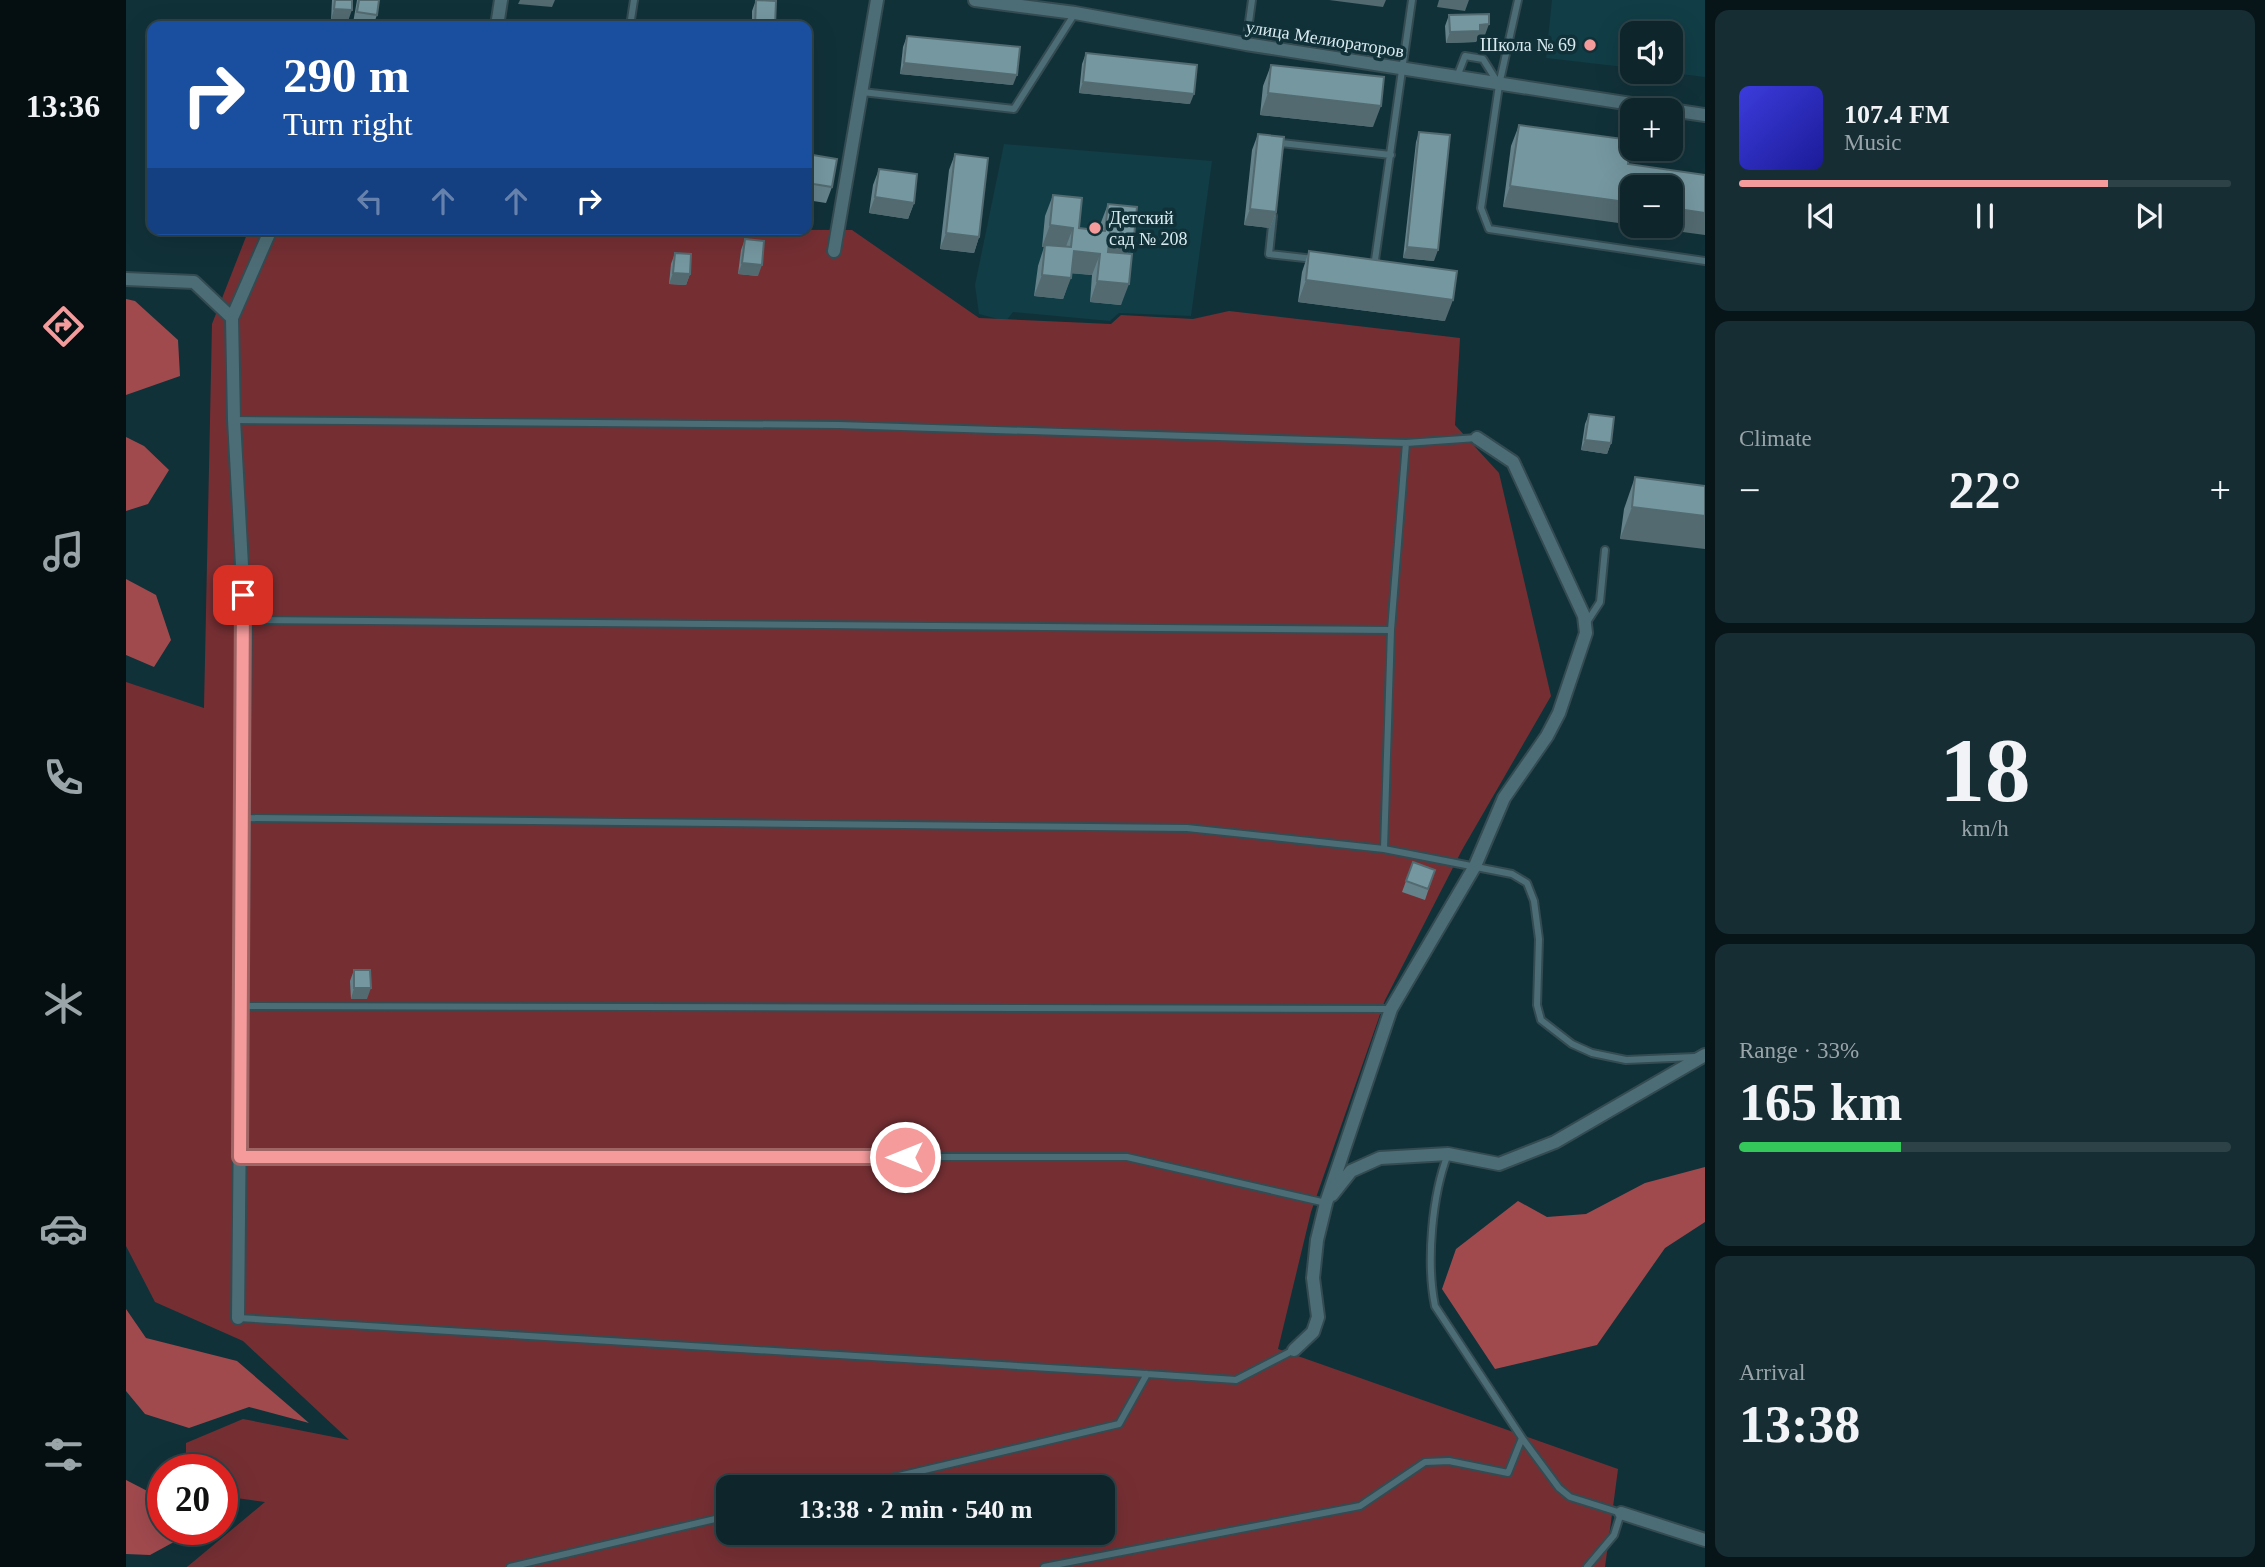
<!DOCTYPE html>
<meta charset="utf-8">
<style>
:root{--surface:#0d252b;--page:#162d33;--text:#f1f3f6;--muted:#9aa5a9;--line:#2d4247;--accent:#f59b9c}
body{margin:0;font-family:Georgia,serif;background:var(--page);color:var(--text);height:100vh;display:flex;flex-direction:column;font-size:26px;white-space:nowrap}
*{box-sizing:border-box;margin:0}
p{font-size:23px;color:var(--muted)}
.icon{flex:none;width:38px;height:38px;fill:none;stroke:currentColor;stroke-width:2;stroke-linecap:round;stroke-linejoin:round}
.map{position:relative;flex:1;overflow:hidden}
.drawer{display:flex;flex-direction:column;gap:10px;padding:10px;background:#071418;width:560px}
.drawer>*{flex:none}
.banner{position:absolute;left:21px;top:21px;width:665px;height:214px;border-radius:14px;box-shadow:0 7px 28px #0002,0 0 0 2px var(--line);background:#1a4fa0;color:#fff;overflow:hidden}
.tools{position:absolute;left:1494px;top:21px;display:grid;gap:14px}
.tools a{display:grid;place-items:center;width:63px;height:63px;border-radius:14px;background:var(--surface);box-shadow:0 7px 28px #0002,0 0 0 2px var(--line);font-size:35px}
.speed{position:absolute;left:21px;top:1454px;display:flex;gap:14px;font-size:35px;font-weight:700;text-align:center}
.speed>*{display:grid;place-content:center;width:91px;height:91px;border-radius:50%;background:var(--surface);box-shadow:0 7px 28px #0002,0 0 0 2px var(--line);line-height:1}
.speed .limit{border:10px solid #d22;background:#fff;color:#111}
.pin{position:absolute;display:grid;place-items:center;width:60px;height:60px;color:#fff;margin:-30px;border-radius:14px;box-shadow:0 4px 10px #0006}
.me{position:absolute;width:77px;margin:-38px;rotate:270deg;stroke-linejoin:round;filter:drop-shadow(0 0 5px #0008)}
.turn{display:flex;align-items:center;gap:24px;height:147px;padding:0 21px;font-size:32px}
.turn .icon{width:91px;height:91px;stroke-width:2.5}
.turn b{display:block;font-size:49px;line-height:60px}
.lanes{display:flex;align-items:center;height:66px;padding:0 21px;background:#0003;justify-content:center;gap:35px;direction:ltr}
.lanes .off{opacity:.35}
.big{font-size:52px;font-weight:700;line-height:1.1}
.drawer .tile{flex:1;display:flex;flex-direction:column;justify-content:center;gap:10px;min-width:0;padding:0 24px;border-radius:14px;background:var(--page)}
.drawer .dial{align-items:center;gap:0}
.dial b{font-size:91px;line-height:1}
.song{display:flex;align-items:center;gap:21px}
.cover{width:84px;height:84px;border-radius:10px;background:linear-gradient(135deg,hsl(240 70% 55%),hsl(240 70% 35%))}
.played{height:7px;border-radius:4px;background:linear-gradient(90deg,var(--accent) 75%,var(--line) 75%)}
.keys{display:flex;justify-content:space-around;direction:ltr}
.heat{display:flex;justify-content:space-between;align-items:center;font-size:38px;direction:ltr}
.charge{height:10px;border-radius:5px;background:linear-gradient(90deg,#34c759 33%,var(--line) 0)}
.trip{position:absolute;left:590px;top:1475px;width:399px;height:70px;border-radius:14px;background:var(--surface);box-shadow:0 7px 28px #0002,0 0 0 2px var(--line);font-weight:700;line-height:70px;text-align:center}
main{display:flex;flex:1;min-height:0}
.menu{display:flex;flex-direction:column;width:126px;justify-content:space-around;align-items:center;background:#050f11;color:var(--muted)}
.menu .icon{width:49px;height:49px}
.menu .selected{color:var(--accent)}
.menu b{font-size:32px;color:var(--text)}
.map>svg:first-child{display:block}
.built{fill:#113d46}
.green{fill:#752f33;fill-rule:evenodd}
.water{fill:#a14a4e}
.lines{fill:none;stroke-linecap:round;stroke-linejoin:round}
.service-casing{stroke:#344b52;stroke-width:10}
.minor-casing{stroke:#344b52;stroke-width:16}
.service{stroke:#4d6d76;stroke-width:6}
.minor{stroke:#4d6d76;stroke-width:12}
.wall{fill:#65828a}
.shaded-wall{fill:#526a70}
.building{fill:#7597a0;stroke:#526a70;stroke-width:2}
.route-casing{stroke:#9f6565;stroke-width:18}
.route{stroke:#f59b9c;stroke-width:12}
.poi-dot{fill:#f59b9c;stroke:#113139;stroke-width:2.5}
.labels{text-anchor:middle;dominant-baseline:central;stroke-width:7;stroke-linejoin:round;paint-order:stroke}
.street-label{font-size:18px;fill:#d9ebf0;stroke:#113139}
.poi-label{font-size:18px;fill:#d9ebf0;stroke:#113139;text-anchor:end}
</style>
<main>
<nav class="menu">
<b>13:36</b>
<svg class="icon selected" aria-label="directions" viewBox="0 0 24 24"><path d="M12 3l9 9-9 9-9-9zM9 14v-3h6M13 9l2 2-2 2"/></svg>
<svg class="icon" aria-label="music" viewBox="0 0 24 24"><path d="M9 18V5l10-2v13"/><circle cx="6" cy="18" r="3"/><circle cx="16" cy="16" r="3"/></svg>
<svg class="icon" aria-label="phone" viewBox="0 0 24 24"><path d="M5 4h4l2 5-3 2q2 4 5 5l2-3 5 2v4C11 20 4 13 5 4z"/></svg>
<svg class="icon" aria-label="climate" viewBox="0 0 24 24"><path d="M12 3v18M4 7l16 10M4 17L20 7"/></svg>
<svg class="icon" aria-label="car" viewBox="0 0 24 24"><path d="M5 17H2v-5l4-1 3-4h7l3 4 3 1v5h-3M9 17h6M6 11h13"/><circle cx="7" cy="17" r="2"/><circle cx="17" cy="17" r="2"/></svg>
<svg class="icon" aria-label="filters" viewBox="0 0 24 24"><path d="M4 7h16M4 17h16"/><circle cx="9" cy="7" r="2"/><circle cx="15" cy="17" r="2"/></svg>
</nav>
<div class="map">
<svg width="1579" height="1567" viewBox="0 0 1579 1567">
<rect width="100%" height="100%" fill="#113139"/>
<path class="built" d="M1426,0h153v77l-42,-5h8v-39h-38v35l-87,-10z
M878,144l208,17 -21,155 -72,-3 -9,8 -97,-9 -7,9 -27,-7 -4,-29z"/>
<path class="green" d="M123,229l603,1 127,88 132,6 10,-9 72,4 36,-8 231,27 -5,87 44,48 52,223 -89,154 -77,150 -74,212 -33,137 340,120 -13,98h-1418l78,-65 -43,-6v-26h-36v-27l57,-24 106,21 -106,-99 -88,-39 -29,-56v-564l78,26 8,-384zM602,1488h374v45h-374z"/>
<path class="water" d="M0,299l9,2 43,39 2,36 -54,19z
M0,437l18,9 25,24 -21,34 -22,7z
M0,579l30,16 15,45 -17,27 -28,-12z
M1579,1167v55l-40,26 -68,97 -102,24 -53,-80 14,-40 62,-48 29,16 39,-3 59,-31z
M0,1309l20,29 91,23 72,62 -60,-16 -60,21 -44,-14 -19,-23z
M0,1480l37,19v31h33l-46,25 -24,-1z"/>
<g class="lines">
<g class="service-casing">
<path id="service" d="M1392,0l-19,85 -18,123 8,21 216,32
M504,26l4,-26
M1120,44l6,-44
M1331,77l8,-21 18,3 15,24
M736,92l152,17 61,-96
M1154,146l1,-3 110,12
M1147,216l-4,38 45,5
M1248,267l38,-267
M108,420l605,5 567,18 71,-5
M119,620l1146,10
M1461,622l13,-20 5,-52
M117,818l944,10 197,21 128,25 15,9 7,18 5,38 -2,66 4,15 31,24 20,9 34,7 69,-3
M1258,849l7,-219 15,-187
M115,1006l1150,3
M1322,1154c-16,41 -22,108 -13,152l87,132
M114,1157h887l199,46
M112,1318l909,56 89,6 58,-30
M722,1488l271,-64 28,-50
M384,1567l218,-51
M918,1567l316,-61 65,-44 24,-1 59,12 14,-35 37,50 11,9 51,16 -7,22 -27,32"/>
</g>
<g class="minor-casing">
<path id="minor" d="M849,0l100,13 171,31 424,66
M371,26l4,-26
M1545,110l34,5
M708,251l43,-251
M0,279l68,3 38,36
M1206,1195l19,-24 29,-13 68,-4 51,10 56,-22 150,-87
M112,1318l7,-698 -11,-200 -2,-102 39,-89
M1168,1350l19,-18 5,-15 -5,-39 4,-38 9,-37 65,-194 84,-143 29,-68 43,-62 12,-23 27,-80 -2,-17 -71,-154 -36,-24
M1495,1513l84,27"/>
</g>
<use href="#service" class="service"/>
<use href="#minor" class="minor"/>
</g>
<path class="wall" d="M206,0h20l-4,21 -17,-1z
M231,0h22l-2,15 -4,11 -20,-3z
M630,0l19,26h-23v-15z
M1323,15l36,20h-6l-3,7 -30,1 -1,-17z
M781,36l106,49 -113,-11 3,-27z
M960,53l104,51 -111,-11 3,-29z
M1145,65l102,62 -113,-12 3,-29z
M1393,125l112,15 -128,67 8,-61z
M1293,132l15,129 -31,-3 13,-116z
M1132,134l18,78 -6,16 -26,-3 8,-75z
M681,154l25,33 -6,16 -19,-3z
M829,154l24,83 -5,16 -34,-4 9,-79z
M753,169l35,34 -6,16 -39,-6 4,-28z
M927,195l26,33 21,3v-6l8,-21 26,32 -7,18 -6,51 -31,-3 2,-27 -20,-2 -9,26 -29,-3 4,-30 6,-19h-2l3,-31z
M619,239l13,37 -20,-2 3,-24z
M1183,251l136,70 -147,-19 4,-30z
M549,253l15,21 -4,11 -17,-1 2,-20z
M1463,414l22,29 -4,11 -26,-4 4,-26z
M1509,477l70,9 -85,53 4,-30z
M1287,862l22,8 -10,30 -23,-8z
M228,970l13,29h-16l-1,-18z"/>
<path class="shaded-wall" d="M394,0h35l-3,7 -34,-3z
M1203,0h57l-3,7z
M1313,0h30l-4,11 -28,-4z
M208,9l18,1 -4,11 -17,-1z
M1363,24l-4,11h-6l-3,7 -30,1 4,-11 30,-7z
M778,63l113,12 -4,10 -113,-11z
M957,82l111,12 -4,10 -111,-11z
M1142,93l113,13 -8,21 -113,-12z
M1384,186l123,17v22l-130,-18z
M749,197l39,6 -6,16 -39,-6z
M1545,208l34,5v22l-67,-9h33z
M1124,209l26,3 -6,16 -26,-3z
M924,225l23,3 -8,21 -23,-2z
M820,233l33,4 -5,16 -34,-4z
M984,233l24,3 -8,21 -24,-3z
M1281,247l31,3 -4,11 -31,-3z
M948,251l26,3 -8,21 -26,-2z
M616,263l20,2 -4,11 -20,-2z
M547,273l17,1 -4,11 -17,-1z
M916,275l29,3 -8,21 -29,-3z
M1180,280l147,20 -8,21 -147,-19z
M971,281l32,3 -8,21 -31,-3z
M1459,440l26,3 -4,11 -26,-4z
M1506,507l73,9v33l-85,-10z
M228,988h17l-4,11h-16z"/>
<path class="building" d="M209,0h17v10l-18,-1z
M233,0h20l-2,15 -20,-3z
M630,0l20,1 -1,25h-20z
M1363,14v10l-9,1v6l-30,1 -1,-17z
M781,36l113,11 -3,28 -113,-12z
M960,53l111,12 -3,29 -111,-12z
M1145,65l113,12 -3,29 -113,-13z
M1393,125l112,15 -3,24 77,11v38l-34,-5v-21h-38v16l-123,-17z
M1293,132l31,3 -12,115 -31,-3z
M1132,134l26,3 -8,75 -26,-3z
M681,154l30,5 -5,28 -25,-4z
M829,154l33,4 -9,79 -33,-4z
M753,169l38,5 -3,29 -39,-6z
M927,195l29,3 -3,30 26,3 3,-27 29,3 -3,29 -24,-3 -2,19 24,2 -3,30 -32,-3 3,-27 -26,-3 -3,27 -29,-3 3,-30 26,2 2,-19 -23,-3z
M619,239l19,2 -2,24 -20,-2z
M1183,251l148,20 -4,29 -147,-20z
M549,253l16,1 -1,20 -17,-1z
M1463,414l25,3 -3,26 -26,-3z
M1509,477l70,9v30l-73,-9z
M1287,862l22,8 -7,19 -22,-8z
M228,970h16l1,18h-17z"/>
<g class="lines">
<g class="route-casing">
<path id="route" d="M117,595l-3,562h665"/>
</g>
<use href="#route" class="route"/>
</g>
<g class="poi-dot">
<circle cx="1464" cy="45" r="7"/>
<circle cx="969" cy="228" r="7"/>
</g>
<g class="labels">
<g class="street-label">
<text transform="translate(1199 39) rotate(9)">улица Мелиораторов</text>
</g>
<g class="poi-label">
<text x="1450" y="45">Школа № 69</text>
<text x="983" y="218" text-anchor="start">Детский<tspan x="983" dy="21">сад № 208</tspan></text>
</g>
</g>
</svg>
<div class="tools">
<a><svg class="icon" aria-label="sound" viewBox="0 0 24 24"><path d="M4 9h4l5-4v14l-5-4H4zM17 9q2 3 0 6"/></svg></a>
<a>+</a>
<a>−</a>
</div>
<div class="speed"><div class="limit">20</div></div>
<div class="pin" style="left:117px;top:595px;background:#d93025"><svg class="icon" aria-label="arrive" viewBox="0 0 24 24"><path d="M6 21V4h12l-3 4 3 4H6"/></svg></div>
<svg class="me" style="left:779px;top:1157px" viewBox="-20 -20 40 40"><circle r="17" fill="#f59b9c" stroke="#fff" stroke-width="3"/><path d="M0-11L8 9 0 5-8 9z" fill="#fff"/></svg>
<div class="trip">13:38 · 2 min · 540 m</div>
<div class="banner">
<div class="turn"><svg class="icon" aria-label="right" viewBox="0 0 24 24"><path d="M7 20v-9h11M14 6l5 5-5 5"/></svg><div><b>290 m</b>Turn right</div></div>
<div class="lanes"><svg class="icon off" aria-label="left" viewBox="0 0 24 24"><path d="M17 20v-9H6M10 6l-5 5 5 5"/></svg><svg class="icon off" aria-label="ahead" viewBox="0 0 24 24"><path d="M12 20V5M6 11l6-6 6 6"/></svg><svg class="icon off" aria-label="ahead" viewBox="0 0 24 24"><path d="M12 20V5M6 11l6-6 6 6"/></svg><svg class="icon" aria-label="right" viewBox="0 0 24 24"><path d="M7 20v-9h11M14 6l5 5-5 5"/></svg></div>
</div>
</div>
<section class="drawer">
<div class="tile">
<div class="song"><i class="cover"></i><div><b>107.4 FM</b><p>Music</p></div></div>
<div class="played"></div>
<div class="keys"><svg class="icon" aria-label="previous" viewBox="0 0 24 24"><path d="M18 5L8 12l10 7zM5 5v14"/></svg><svg class="icon" aria-label="pause" viewBox="0 0 24 24"><path d="M8 5v14M16 5v14"/></svg><svg class="icon" aria-label="next" viewBox="0 0 24 24"><path d="M6 5l10 7-10 7zM19 5v14"/></svg></div>
</div>
<div class="tile"><p>Climate</p>
<div class="heat"><a>−</a><b class="big">22°</b><a>+</a></div>
</div>
<div class="tile dial"><b>18</b><p>km/h</p></div>
<div class="tile"><p>Range · 33%</p><b class="big">165 km</b><div class="charge"></div></div>
<div class="tile"><p>Arrival</p><b class="big">13:38</b></div>
</section>
</main>
